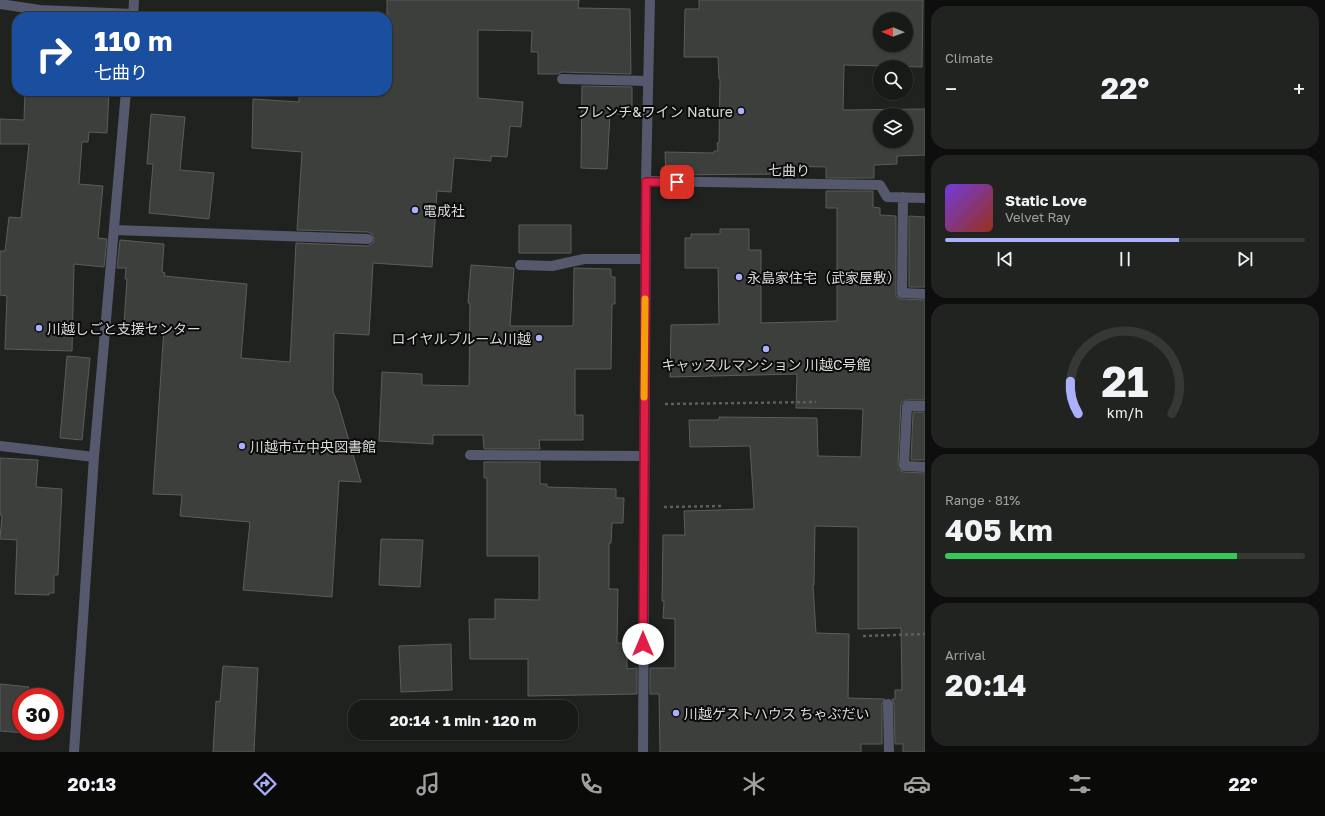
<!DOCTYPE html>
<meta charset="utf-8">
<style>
:root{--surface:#181a17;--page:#212320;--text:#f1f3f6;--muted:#9fa1a1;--line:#363836;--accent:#aab0fb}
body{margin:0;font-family:"Golos Text","Noto Sans JP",sans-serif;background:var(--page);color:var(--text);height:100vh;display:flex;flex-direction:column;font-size:15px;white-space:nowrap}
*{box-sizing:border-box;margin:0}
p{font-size:13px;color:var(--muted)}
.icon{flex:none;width:22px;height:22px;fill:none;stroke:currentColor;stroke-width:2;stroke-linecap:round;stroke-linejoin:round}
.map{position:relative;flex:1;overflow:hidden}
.details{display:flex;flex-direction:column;gap:6px;padding:6px;background:#0d0e0d;width:400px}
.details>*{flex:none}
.banner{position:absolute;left:12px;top:12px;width:380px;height:84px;border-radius:16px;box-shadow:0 1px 3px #0004,0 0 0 1px var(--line);background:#1a4fa0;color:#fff;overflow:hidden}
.needle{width:26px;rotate:271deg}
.buttons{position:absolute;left:873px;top:12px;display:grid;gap:8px}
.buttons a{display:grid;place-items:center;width:40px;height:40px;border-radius:50%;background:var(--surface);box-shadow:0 1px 3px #0004,0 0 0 1px var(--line);font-size:20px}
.speed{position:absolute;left:12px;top:688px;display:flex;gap:8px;font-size:20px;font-weight:700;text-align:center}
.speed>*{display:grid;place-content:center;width:52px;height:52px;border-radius:50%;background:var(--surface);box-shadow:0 1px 3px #0004,0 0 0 1px var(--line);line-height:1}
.speed .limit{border:6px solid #d22;background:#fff;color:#111}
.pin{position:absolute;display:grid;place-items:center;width:34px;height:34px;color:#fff;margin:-17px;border-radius:8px;box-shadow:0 2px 6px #0006}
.me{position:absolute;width:44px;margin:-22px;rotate:0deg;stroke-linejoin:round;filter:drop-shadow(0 0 3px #0008)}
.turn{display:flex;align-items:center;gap:14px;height:84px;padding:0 16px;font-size:18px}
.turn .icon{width:52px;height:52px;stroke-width:2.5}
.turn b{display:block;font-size:28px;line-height:34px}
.big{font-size:30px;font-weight:700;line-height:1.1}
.details .tile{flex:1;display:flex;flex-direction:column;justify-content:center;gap:6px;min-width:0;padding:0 14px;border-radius:16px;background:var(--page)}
.details .dial{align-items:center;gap:0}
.dial svg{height:104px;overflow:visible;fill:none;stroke:var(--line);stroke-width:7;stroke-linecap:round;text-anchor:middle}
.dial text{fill:var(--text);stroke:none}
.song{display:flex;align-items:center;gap:12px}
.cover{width:48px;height:48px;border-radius:6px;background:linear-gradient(135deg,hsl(260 70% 55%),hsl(10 70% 35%))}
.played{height:4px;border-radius:2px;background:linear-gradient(90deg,var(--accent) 65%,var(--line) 65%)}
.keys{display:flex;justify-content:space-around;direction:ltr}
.heat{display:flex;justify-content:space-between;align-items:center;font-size:22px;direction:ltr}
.charge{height:6px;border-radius:3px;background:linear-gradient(90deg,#34c759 81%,var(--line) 0)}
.trip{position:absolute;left:348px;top:700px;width:230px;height:40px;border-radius:16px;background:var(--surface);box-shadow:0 1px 3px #0004,0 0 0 1px var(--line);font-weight:700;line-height:40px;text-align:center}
.tab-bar{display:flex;height:64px;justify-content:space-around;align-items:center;background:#0a0a09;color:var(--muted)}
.tab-bar .icon{width:28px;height:28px}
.tab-bar .on{color:var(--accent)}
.tab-bar b{font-size:18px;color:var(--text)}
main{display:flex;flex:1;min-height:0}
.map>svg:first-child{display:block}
.building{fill:#3d3f3c;stroke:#5a5d59;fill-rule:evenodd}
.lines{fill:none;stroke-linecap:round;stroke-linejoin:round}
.path{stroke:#5d5f5c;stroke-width:2.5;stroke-dasharray:3 3;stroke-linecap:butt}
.lane{stroke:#56586d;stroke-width:10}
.street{stroke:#56586d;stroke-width:10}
.route-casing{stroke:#92132f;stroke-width:10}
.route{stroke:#e11d48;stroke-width:7}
.slow{stroke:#f59e0b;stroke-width:7}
.poi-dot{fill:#aab0fb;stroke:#0a0b0a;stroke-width:1.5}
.labels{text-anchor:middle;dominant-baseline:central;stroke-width:4;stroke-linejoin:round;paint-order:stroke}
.poi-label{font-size:14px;fill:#dadcda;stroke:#0a0b0a;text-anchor:start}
.street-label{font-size:14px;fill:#dadcda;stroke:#0a0b0a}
</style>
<main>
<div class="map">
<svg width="925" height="752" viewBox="0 0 925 752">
<rect width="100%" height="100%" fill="#20221f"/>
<path class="building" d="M387,0h192l-1,8 52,1 1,65 -69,-2 -4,2h-20v-22h-7l1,-21 -54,-1v68l45,4 -2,25 -11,-1 -3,31 -16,-1v5l-37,-3 -3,34 -14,-1 -5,76 -59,-4 -4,72 -35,-2 -1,59 5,11 23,79 -22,-1 -7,116 -89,-7 7,-68 -70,-6 2,-21 -29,-1 11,-167 -40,-3 3,-45h-2l1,-11h-9l3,-28 44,4 -2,28 3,1 -1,3 83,8 -6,74 49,4 6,-119 72,3 5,-3 1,-4 -2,-5 -4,-2 -71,-2 5,-78 -50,-4 1,-49 46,3v-6h7v-5h81z
M699,0h224l-1,67 -78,-2 -1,45 82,-1v46l-28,1v8l-23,1v13h-48v-11l-45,-1v8l-115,1 -1,-23 49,1v-2h4l-1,-8h2l1,-64h-1l-1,-22h-34l1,-48h14zM880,19h26v26h-26zM880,115h26v26h-26z
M582,86l50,1v27h-22l-3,55 -26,-1z
M25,91h84l-2,42 -18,-1 -1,10h-6l-3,42 24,2 -5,52 9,1 -3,28 -30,-3 -2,87 -67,-2 2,-53 -7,-1v-44h5l4,-34 12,1 8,-74h-29v-25l24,1z
M151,114l34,3 -5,53 34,3 -5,46 -60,-6 4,-49h-6z
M826,191h47v16l7,1v7l16,1v80l5,3 24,1v100h-18l-6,3 -3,63v3l5,3 22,1v279h-22v-8h-8l-1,-40 -2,-5h3v-9h7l-1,-62 -43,1v-102l-43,-1 -1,59h-1l3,48 33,1 -1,64 37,1 -3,5v40h-21v8h-201l-1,-58h-9v-26h25v-49l-12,-1 1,-17h-2l1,-66h22l-1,-24 70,-2 -4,-63 -60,1 -1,-27h30v-3l98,1 1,38 43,1 2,-48 -67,-1 1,-34 -127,3 1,-52 48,-1 -1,-56h-33v-30h6v-4h29v-5h29v21h12v73l76,-2v-113h-11z
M909,216l16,1v70h-16z
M519,225h52v28h-52z
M471,265l43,3 -4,58h63l1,-58 37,1v8h4v27h-3l-1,65h-36v46h8v25h-44l1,9h-56l-1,-14h-50v9l-54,-3 3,-69 40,2v11l47,1 1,-83h-2z
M67,356l23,2 -8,82 -22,-2z
M913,412h12v48h-14z
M0,458l38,2 -2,27 26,2 -4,86h-4v18h-5v2l-34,-1 2,-54 -17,-1 2,-24h-2z
M484,462h56v22h7v3l69,2v9h8l-1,25h-11l-1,20h-2v46h9l-1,54h10v26l10,-1v26l-109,2v-37h-58l-1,-40h26v-20l44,1v-44h-52v-78h-3z
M381,539l42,1 -3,47 -41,-2z
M451,644l1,46 -51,2 -2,-46z
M223,666l35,2 -4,84h-41l3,-51 4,1z
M0,684l29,3 -1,10h-7v34h5l-1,2 -25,-2z"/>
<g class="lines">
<path class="path" d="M665,404l151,-2
M664,507l58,-1
M863,636l62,-2"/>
<path class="lane" d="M0,4l40,6 93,4
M562,79l86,2
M646,181l234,4 7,12 38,1
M903,197l-1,96 23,1
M115,230l253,9
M520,265l32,1 32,-7h62
M925,406h-18l-3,60 21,1
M470,455l174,1
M888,704l1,48"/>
<path class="street" d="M133,17l1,-17
M0,446l94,11
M74,752l20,-295 32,-366
M643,752l3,-571 4,-181"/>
</g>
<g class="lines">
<g class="route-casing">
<path id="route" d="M643,644l3,-462h31"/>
</g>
<use href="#route" class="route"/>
<path class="slow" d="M644,397l1,-98"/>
</g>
<g class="poi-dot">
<circle cx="741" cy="111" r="4"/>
<circle cx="415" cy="210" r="4"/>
<circle cx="739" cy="277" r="4"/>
<circle cx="39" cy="328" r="4"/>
<circle cx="539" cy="338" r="4"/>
<circle cx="766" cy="349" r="4"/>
<circle cx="242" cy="446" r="4"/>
<circle cx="676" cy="713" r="4"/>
</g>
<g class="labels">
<g class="poi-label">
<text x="733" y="111" text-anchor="end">フレンチ&amp;ワイン Nature</text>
<text x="423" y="210">電成社</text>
<text x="747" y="277">永島家住宅（武家屋敷）</text>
<text x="47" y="328">川越しごと支援センター</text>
<text x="531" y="338" text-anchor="end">ロイヤルブルーム川越</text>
<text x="766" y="364" text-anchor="middle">キャッスルマンション 川越C号館</text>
<text x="250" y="446">川越市立中央図書館</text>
<text x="684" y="713">川越ゲストハウス ちゃぶだい</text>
</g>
<g class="street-label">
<text transform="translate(789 170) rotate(1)">七曲り</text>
</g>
</g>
</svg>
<div class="buttons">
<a><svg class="needle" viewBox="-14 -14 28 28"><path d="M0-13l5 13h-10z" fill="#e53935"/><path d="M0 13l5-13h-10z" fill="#9fa1a1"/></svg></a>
<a><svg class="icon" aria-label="search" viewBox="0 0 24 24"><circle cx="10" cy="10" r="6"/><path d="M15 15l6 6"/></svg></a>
<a><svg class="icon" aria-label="layers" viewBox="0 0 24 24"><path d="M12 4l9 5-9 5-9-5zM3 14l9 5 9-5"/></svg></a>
</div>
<div class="speed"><div class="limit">30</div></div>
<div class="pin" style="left:677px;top:182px;background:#d93025"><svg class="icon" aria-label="arrive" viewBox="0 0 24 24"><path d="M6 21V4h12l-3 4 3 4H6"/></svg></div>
<svg class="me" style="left:643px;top:644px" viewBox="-20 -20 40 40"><circle r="19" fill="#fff"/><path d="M0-13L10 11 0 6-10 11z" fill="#e11d48"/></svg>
<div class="trip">20:14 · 1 min · 120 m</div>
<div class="banner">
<div class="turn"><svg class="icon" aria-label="right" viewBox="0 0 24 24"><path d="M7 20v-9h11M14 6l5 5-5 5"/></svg><div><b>110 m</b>七曲り</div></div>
</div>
</div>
<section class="details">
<div class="tile"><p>Climate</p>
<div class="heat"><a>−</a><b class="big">22°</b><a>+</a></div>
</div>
<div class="tile">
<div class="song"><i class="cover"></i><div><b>Static Love</b><p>Velvet Ray</p></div></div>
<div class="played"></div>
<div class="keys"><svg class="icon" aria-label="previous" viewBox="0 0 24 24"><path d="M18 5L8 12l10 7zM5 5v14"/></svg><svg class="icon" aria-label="pause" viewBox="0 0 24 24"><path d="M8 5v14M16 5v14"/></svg><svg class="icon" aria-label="next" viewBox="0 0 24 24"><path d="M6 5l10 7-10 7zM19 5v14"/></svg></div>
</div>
<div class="tile dial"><svg viewBox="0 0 100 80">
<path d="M14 69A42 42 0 1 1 86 69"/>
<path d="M14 69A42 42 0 0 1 8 44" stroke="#aab0fb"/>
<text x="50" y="56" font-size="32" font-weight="700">21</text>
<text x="50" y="72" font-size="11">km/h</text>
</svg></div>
<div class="tile"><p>Range · 81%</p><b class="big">405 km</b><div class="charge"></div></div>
<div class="tile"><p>Arrival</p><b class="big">20:14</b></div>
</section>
</main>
<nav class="tab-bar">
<b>20:13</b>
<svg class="icon on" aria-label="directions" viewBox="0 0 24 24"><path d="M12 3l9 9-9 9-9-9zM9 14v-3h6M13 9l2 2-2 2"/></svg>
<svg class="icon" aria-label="music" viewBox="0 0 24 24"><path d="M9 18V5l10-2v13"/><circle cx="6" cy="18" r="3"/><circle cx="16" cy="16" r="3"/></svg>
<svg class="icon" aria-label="phone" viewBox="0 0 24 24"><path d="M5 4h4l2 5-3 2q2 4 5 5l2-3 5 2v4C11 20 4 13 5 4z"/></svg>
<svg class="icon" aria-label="climate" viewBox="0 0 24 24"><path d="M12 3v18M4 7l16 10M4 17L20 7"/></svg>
<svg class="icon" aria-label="car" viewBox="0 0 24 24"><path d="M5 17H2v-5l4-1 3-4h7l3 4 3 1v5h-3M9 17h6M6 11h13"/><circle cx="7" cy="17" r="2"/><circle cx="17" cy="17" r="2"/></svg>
<svg class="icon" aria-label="filters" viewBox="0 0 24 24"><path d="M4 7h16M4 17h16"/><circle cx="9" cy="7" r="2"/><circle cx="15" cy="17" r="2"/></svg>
<b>22°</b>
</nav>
